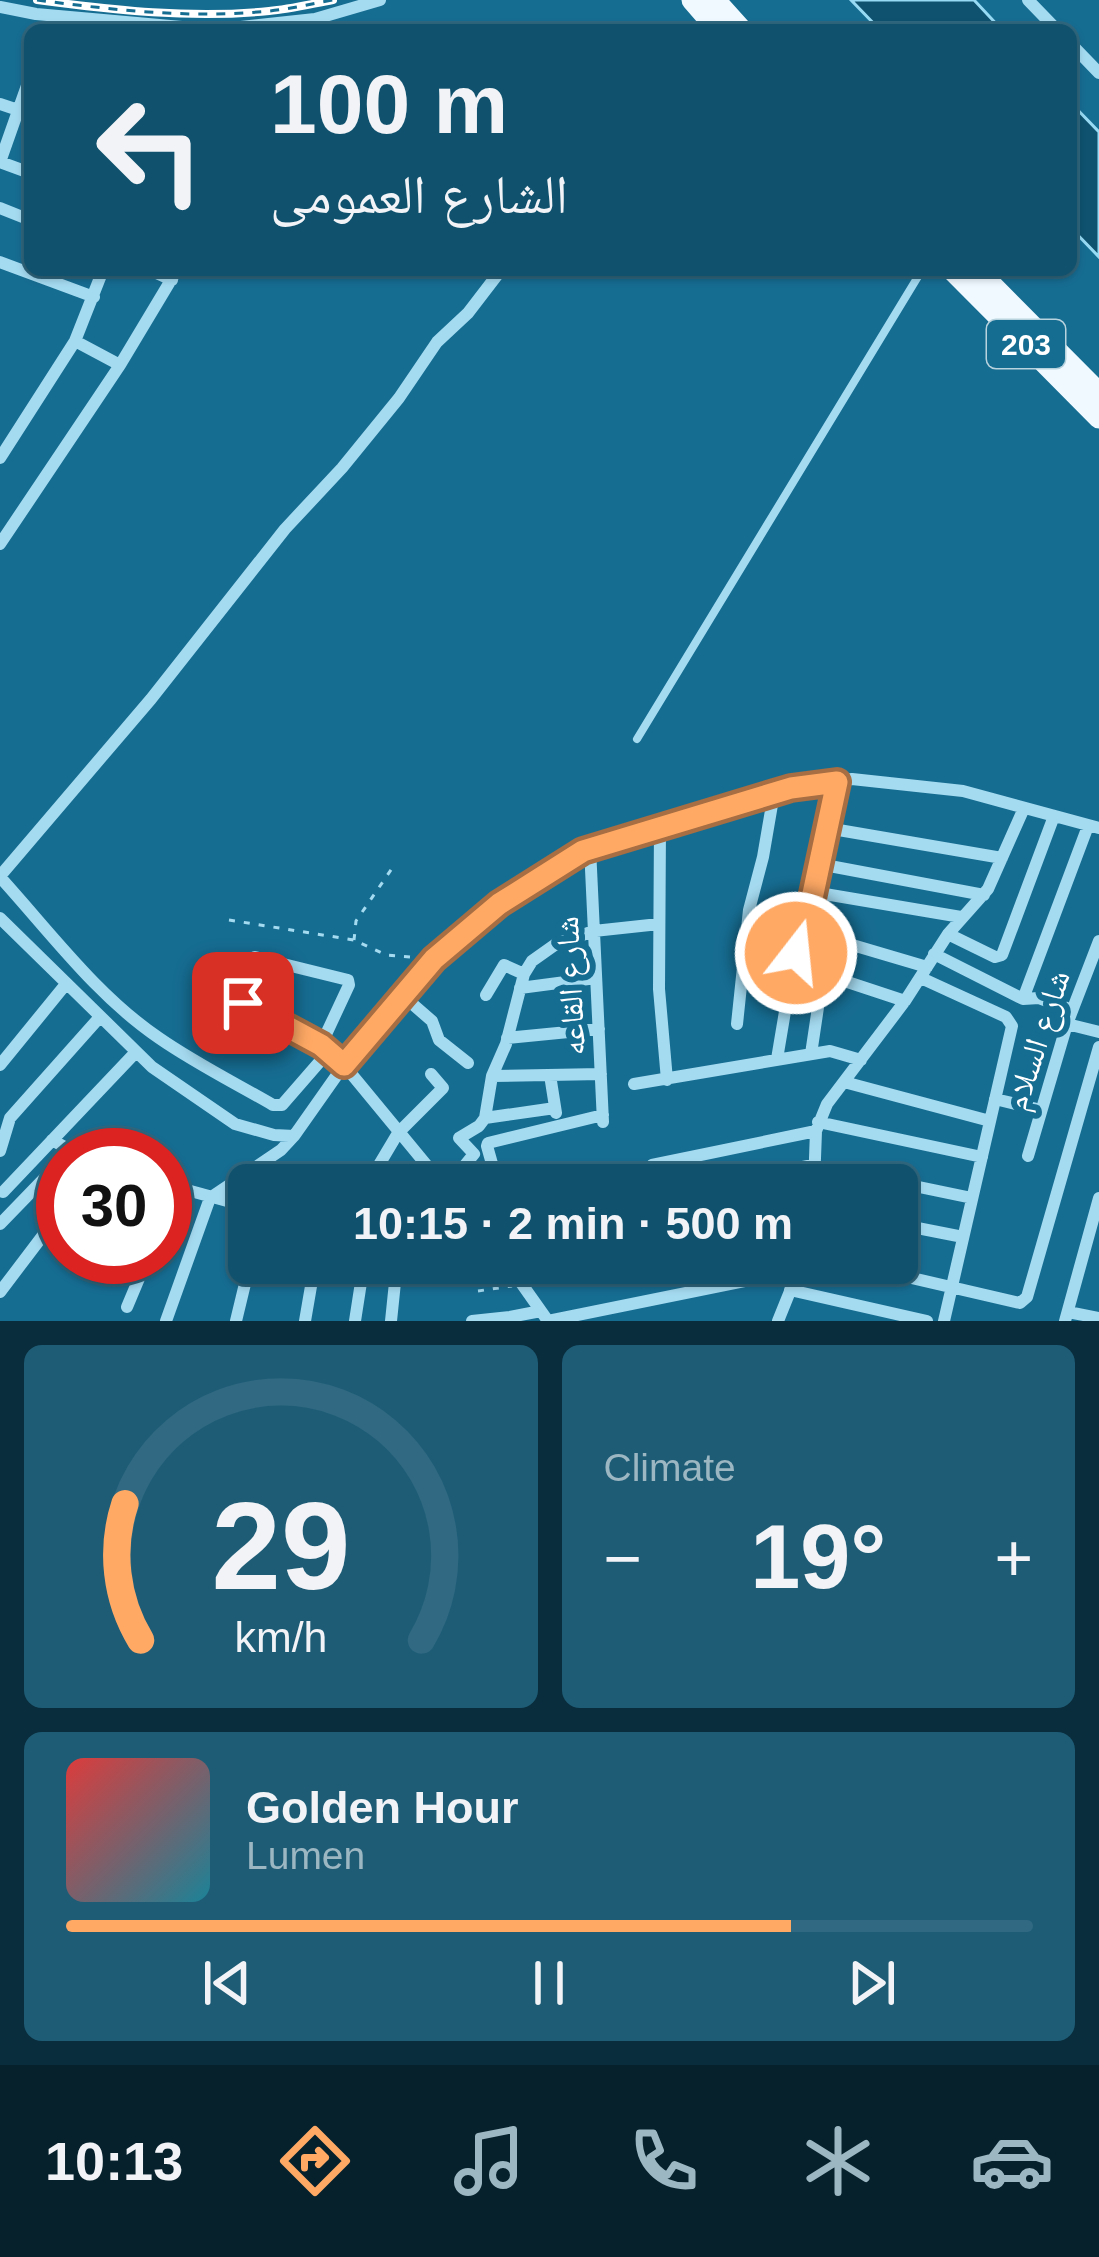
<!DOCTYPE html>
<meta charset="utf-8">
<style>
:root{--surface:#10526e;--page:#1e5c76;--text:#f1f3f6;--muted:#9cb6c2;--line:#306981;--accent:#ffa965}
body{margin:0;font-family:Helvetica,"Noto Naskh Arabic",sans-serif;background:var(--page);color:var(--text);height:100vh;display:flex;flex-direction:column;font-size:45px;white-space:nowrap}
*{box-sizing:border-box;margin:0}
p{font-size:39px;color:var(--muted)}
.icon{flex:none;width:66px;height:66px;fill:none;stroke:currentColor;stroke-width:2;stroke-linecap:round;stroke-linejoin:round}
.map{position:relative;height:1321px;overflow:hidden}
.panel{display:flex;flex-direction:column;gap:24px;padding:24px;background:#092d3c;flex:1}
.panel>*{flex:none}
.hud{position:absolute;left:24px;top:24px;width:1053px;height:252px;border-radius:18px;box-shadow:0 3px 9px #0004,0 0 0 3px var(--line);background:#10526e;color:var(--text);overflow:hidden}
.speed{position:absolute;left:36px;top:1128px;display:flex;gap:24px;font-size:60px;font-weight:700;text-align:center}
.speed>*{display:grid;place-content:center;width:156px;height:156px;border-radius:50%;background:var(--surface);box-shadow:0 3px 9px #0004,0 0 0 3px var(--line);line-height:1}
.speed .limit{border:18px solid #d22;background:#fff;color:#111}
.pin{position:absolute;display:grid;place-items:center;width:102px;height:102px;color:#fff;margin:-51px;border-radius:24px;box-shadow:0 6px 18px #0006}
.me{position:absolute;width:132px;margin:-66px;rotate:16deg;stroke-linejoin:round;filter:drop-shadow(0 0 9px #0008)}
.turn{display:flex;align-items:center;gap:42px;height:252px;padding:0 48px;font-size:54px}
.turn .icon{width:156px;height:156px;stroke-width:2.5}
.turn b{display:block;font-size:84px;line-height:102px}
.big{font-size:90px;font-weight:700;line-height:1.1}
.panel .widget{flex:1;display:flex;flex-direction:column;justify-content:center;gap:18px;min-width:0;padding:0 42px;border-radius:18px;background:var(--page)}
.panel .dial{align-items:center;gap:0}
.dial svg{height:312px;overflow:visible;fill:none;stroke:var(--line);stroke-width:7;stroke-linecap:round;text-anchor:middle}
.dial text{fill:var(--text);stroke:none}
.song{display:flex;align-items:center;gap:36px}
.cover{width:144px;height:144px;border-radius:18px;background:linear-gradient(135deg,hsl(0 70% 55%),hsl(190 70% 35%))}
.played{height:12px;border-radius:6px;background:linear-gradient(90deg,var(--accent) 75%,var(--line) 75%)}
.keys{display:flex;justify-content:space-around;direction:ltr}
.heat{display:flex;justify-content:space-between;align-items:center;font-size:66px;direction:ltr}
.panel .tiles{flex:1;display:grid;gap:24px;grid-template-columns:1fr 1fr}
.widget:last-child{grid-column:span 2}
.trip{position:absolute;left:228px;top:1164px;width:690px;height:120px;border-radius:18px;background:var(--surface);box-shadow:0 3px 9px #0004,0 0 0 3px var(--line);font-weight:700;line-height:120px;text-align:center}
.tabs{display:flex;height:192px;justify-content:space-around;align-items:center;background:#06212c;color:var(--muted)}
.tabs .icon{width:84px;height:84px}
.tabs .selected{color:var(--accent)}
.tabs b{font-size:54px;color:var(--text)}
.map>svg:first-child{display:block}
.water{fill:#0e526f;stroke:#97daf3;stroke-width:3}
.lines{fill:none;stroke-linecap:round;stroke-linejoin:round}
.path{stroke:#a5dbf1;stroke-width:3;stroke-dasharray:6 9;stroke-linecap:butt}
.service{stroke:#a5dbf1;stroke-width:8}
.minor{stroke:#a5dbf1;stroke-width:12}
.primary{stroke:#eff9ff;stroke-width:21}
.rail-casing{stroke:#fff;stroke-width:8}
.rail{stroke:#166d92;stroke-width:3;stroke-dasharray:9;stroke-linecap:butt}
.route-casing{stroke:#a66e42;stroke-width:30}
.route{stroke:#ffa965;stroke-width:21}
.labels{text-anchor:middle;dominant-baseline:central;stroke-width:12;stroke-linejoin:round;paint-order:stroke}
.shield{fill:#166d92;stroke:#b9d3de;stroke-width:3}
.shield-label{font-size:30px;font-weight:bold;fill:#fff}
.street-label{font-size:33px;fill:#fff;stroke:#166d92}
</style>
<div class="map">
<svg width="1099" height="1321" viewBox="0 0 1099 1321">
<rect width="100%" height="100%" fill="#166d92"/>
<path class="water" d="M851,0h123l28,30h-122z
M1071,103l28,29v125l-28,-29z"/>
<g class="lines">
<path class="path" d="M229,920l125,20 32,15 34,3
M354,940l2,-19 39,-57
M478,1291l34,-5"/>
<path class="service" d="M637,739l285,-469"/>
<path class="minor" d="M1028,0l29,30
M0,7l36,7 168,15 28,-1 83,-9 65,-19
M1071,44l28,29
M30,77l-30,85 30,11
M0,104l30,10
M0,208l30,12
M0,262l94,35
M150,270l22,10
M75,341l45,24
M0,458l75,-117 28,-71
M0,544l120,-179 57,-95
M660,826l-1,163 8,91
M827,828l175,30
M590,848l13,274
M819,864l165,31
M0,876l151,-177 134,-170 57,-61 57,-70 38,-56 31,-29 33,-43
M0,877c50,55 97,119 159,161 36,25 76,45 114,67h9l47,-54
M813,892l148,25
M0,918l152,149 83,57 39,11 20,1
M805,931l122,36
M948,934l47,23 7,-2 52,-139
M934,954l89,45 16,-1 33,12
M255,957l93,23 1,5 -28,60
M793,964l112,37
M921,978l85,39 6,9 -68,295
M520,988l76,-10
M401,994l31,27 7,19 29,23
M486,995l18,-30 20,9
M1023,999l65,-173
M223,1018l9,-12 11,-3 78,42 23,20 99,120
M737,1024l12,-114 14,-53 11,-64
M1067,1024l32,8
M507,1038l92,-9
M811,1054l12,-80
M777,1059l16,-95 12,-33 32,-149
M0,1065l66,-81
M550,1075l6,38
M492,1076l109,-2
M844,1082l146,39
M634,1084l196,-33 31,9
M995,1099l46,11
M485,1118l70,-10
M818,1122l164,35
M52,1140l27,15
M0,1151l10,-33 89,-100
M1028,1156l39,-132 32,-83
M652,1165l164,-34
M165,1184l84,23
M367,1185l31,-52 45,-45 -12,-14
M453,1185l14,-10 -2,-10 9,-11 -15,-16 20,-12 6,-8 7,-42 14,-32 18,-70 8,-13 24,-17 38,-13 65,-7
M498,1185l-11,-39 1,-3 115,-28
M710,1185l103,-20 159,33
M814,1185l2,-54 11,-27 78,-103 43,-67 40,-45 36,-81
M3,1192l132,-139
M165,1218l13,-30
M0,1224l63,-65
M897,1224l66,13
M507,1263l41,58 251,-51
M847,1263l173,40 7,-6 72,-250
M519,1279l76,-16
M790,1290l137,31
M0,1292l63,-83
M127,1307l21,-50
M1068,1312l31,6
M166,1321l44,-123 71,-48 13,-14 50,-71 90,-106 65,-55 84,-53 208,-64 61,-8 111,12 136,37
M236,1321l14,-58
M305,1321l10,-58
M355,1321l9,-58
M391,1321l6,-58
M472,1321l38,-4 31,-6
M778,1321l23,-57
M1065,1321l34,-123"/>
<path class="primary" d="M692,0l26,30
M715,0l27,30
M952,270l147,148
M977,270l122,123"/>
<g class="rail-casing">
<path id="rail" d="M37,0c76,10 155,19 232,11 21,-2 42,-7 64,-11"/>
</g>
<use href="#rail" class="rail"/>
</g>
<g class="lines">
<g class="route-casing">
<path id="route" d="M243,1003l78,42 23,20 90,-106 65,-55 84,-53 208,-63 46,-6 -32,149 -9,22"/>
</g>
<use href="#route" class="route"/>
</g>
<g class="labels">
<rect class="shield" x="987" y="320" width="78" height="48" rx="9"/>
<g class="shield-label">
<text x="1026" y="344">203</text>
</g>
<g class="street-label">
<text transform="translate(570 986) rotate(-93)">شارع القاعه</text>
<text transform="translate(1037 1040) rotate(-72)">شارع السلام</text>
</g>
</g>
</svg>
<div class="speed"><div class="limit">30</div></div>
<div class="pin" style="left:243px;top:1003px;background:#d93025"><svg class="icon" aria-label="arrive" viewBox="0 0 24 24"><path d="M6 21V4h12l-3 4 3 4H6"/></svg></div>
<svg class="me" style="left:796px;top:953px" viewBox="-20 -20 40 40"><circle r="17" fill="#ffa965" stroke="#fff" stroke-width="3"/><path d="M0-11L8 9 0 5-8 9z" fill="#fff"/></svg>
<div class="trip">10:15 · 2 min · 500 m</div>
<div class="hud">
<div class="turn"><svg class="icon" aria-label="left" viewBox="0 0 24 24"><path d="M17 20v-9H6M10 6l-5 5 5 5"/></svg><div><b>100 m</b>الشارع العمومى</div></div>
</div>
</div>
<section class="panel">
<div class="tiles">
<div class="widget dial"><svg viewBox="0 0 100 80">
<path d="M14 69A42 42 0 1 1 86 69"/>
<path d="M14 69A42 42 0 0 1 10 34" stroke="#ffa965"/>
<text x="50" y="56" font-size="32" font-weight="700">29</text>
<text x="50" y="72" font-size="11">km/h</text>
</svg></div>
<div class="widget"><p>Climate</p>
<div class="heat"><a>−</a><b class="big">19°</b><a>+</a></div>
</div>
<div class="widget">
<div class="song"><i class="cover"></i><div><b>Golden Hour</b><p>Lumen</p></div></div>
<div class="played"></div>
<div class="keys"><svg class="icon" aria-label="previous" viewBox="0 0 24 24"><path d="M18 5L8 12l10 7zM5 5v14"/></svg><svg class="icon" aria-label="pause" viewBox="0 0 24 24"><path d="M8 5v14M16 5v14"/></svg><svg class="icon" aria-label="next" viewBox="0 0 24 24"><path d="M6 5l10 7-10 7zM19 5v14"/></svg></div>
</div>
</div>
</section>
<nav class="tabs">
<b>10:13</b>
<svg class="icon selected" aria-label="directions" viewBox="0 0 24 24"><path d="M12 3l9 9-9 9-9-9zM9 14v-3h6M13 9l2 2-2 2"/></svg>
<svg class="icon" aria-label="music" viewBox="0 0 24 24"><path d="M9 18V5l10-2v13"/><circle cx="6" cy="18" r="3"/><circle cx="16" cy="16" r="3"/></svg>
<svg class="icon" aria-label="phone" viewBox="0 0 24 24"><path d="M5 4h4l2 5-3 2q2 4 5 5l2-3 5 2v4C11 20 4 13 5 4z"/></svg>
<svg class="icon" aria-label="climate" viewBox="0 0 24 24"><path d="M12 3v18M4 7l16 10M4 17L20 7"/></svg>
<svg class="icon" aria-label="car" viewBox="0 0 24 24"><path d="M5 17H2v-5l4-1 3-4h7l3 4 3 1v5h-3M9 17h6M6 11h13"/><circle cx="7" cy="17" r="2"/><circle cx="17" cy="17" r="2"/></svg>
</nav>
